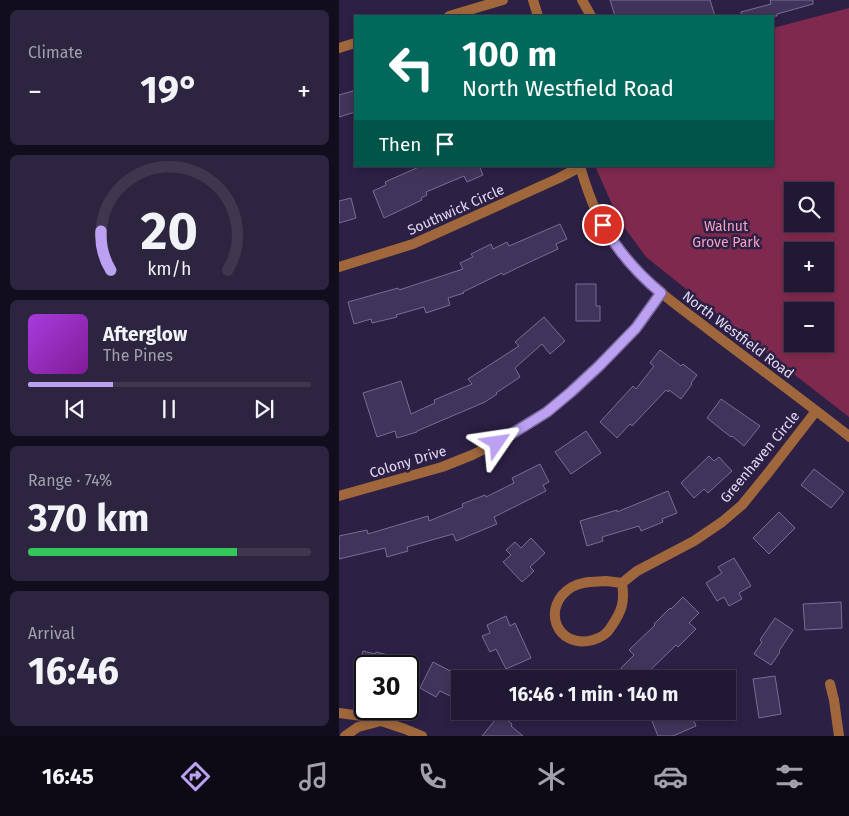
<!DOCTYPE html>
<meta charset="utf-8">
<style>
:root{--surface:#211834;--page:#2d2540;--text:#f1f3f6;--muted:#a2a0ac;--line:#3e374f;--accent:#bca0f2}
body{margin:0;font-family:"Fira Sans",sans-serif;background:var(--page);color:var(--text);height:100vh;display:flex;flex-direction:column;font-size:19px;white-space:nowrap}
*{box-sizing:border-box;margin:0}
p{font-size:16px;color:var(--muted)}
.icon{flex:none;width:28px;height:28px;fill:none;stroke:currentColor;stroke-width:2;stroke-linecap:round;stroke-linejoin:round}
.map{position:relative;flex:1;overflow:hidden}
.panel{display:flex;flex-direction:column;gap:10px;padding:10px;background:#120d1d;width:339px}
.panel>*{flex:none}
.guide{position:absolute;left:15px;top:15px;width:420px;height:152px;border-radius:0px;box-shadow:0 2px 8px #0003,0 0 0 1px var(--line);background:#00695c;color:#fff;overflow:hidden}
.tools{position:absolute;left:445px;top:182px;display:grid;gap:10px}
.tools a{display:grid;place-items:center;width:50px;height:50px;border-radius:0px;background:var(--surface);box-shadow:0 2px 8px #0003,0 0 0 1px var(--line);font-size:25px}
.speed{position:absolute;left:15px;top:655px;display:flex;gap:10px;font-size:25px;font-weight:700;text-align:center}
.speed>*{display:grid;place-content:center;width:65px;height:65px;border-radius:50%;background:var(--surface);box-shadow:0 2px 8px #0003,0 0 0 1px var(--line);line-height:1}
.speed .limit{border:2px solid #111;border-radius:8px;background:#fff;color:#111}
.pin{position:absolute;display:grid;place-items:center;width:42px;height:42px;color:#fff;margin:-21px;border:2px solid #fff;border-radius:50%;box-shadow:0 1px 5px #0007}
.me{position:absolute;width:55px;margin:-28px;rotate:58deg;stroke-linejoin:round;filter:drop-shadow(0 0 4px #0008)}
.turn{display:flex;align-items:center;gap:18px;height:105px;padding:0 25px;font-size:22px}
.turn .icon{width:65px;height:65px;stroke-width:2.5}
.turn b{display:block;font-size:35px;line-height:42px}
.then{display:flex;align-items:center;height:48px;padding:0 25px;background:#0003;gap:10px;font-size:19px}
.big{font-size:38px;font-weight:700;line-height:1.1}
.panel .widget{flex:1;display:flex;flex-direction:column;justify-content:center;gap:8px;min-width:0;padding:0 18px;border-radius:8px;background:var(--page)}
.panel .dial{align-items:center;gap:0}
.dial svg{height:130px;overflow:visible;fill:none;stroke:var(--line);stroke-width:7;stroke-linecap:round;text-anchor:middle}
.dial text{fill:var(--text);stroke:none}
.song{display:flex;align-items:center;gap:15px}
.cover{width:60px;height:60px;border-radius:8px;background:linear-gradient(135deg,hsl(280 70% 55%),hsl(290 70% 35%))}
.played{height:5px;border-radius:2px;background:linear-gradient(90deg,var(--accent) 30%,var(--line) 30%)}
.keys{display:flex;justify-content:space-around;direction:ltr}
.heat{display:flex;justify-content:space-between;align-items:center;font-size:28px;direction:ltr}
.charge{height:8px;border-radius:4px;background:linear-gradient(90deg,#34c759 74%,var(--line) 0)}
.trip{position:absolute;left:112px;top:670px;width:285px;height:50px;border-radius:0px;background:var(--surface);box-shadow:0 2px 8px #0003,0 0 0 1px var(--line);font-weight:700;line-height:50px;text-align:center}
.menu{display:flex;height:80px;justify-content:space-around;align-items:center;background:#0d0a15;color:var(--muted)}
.menu .icon{width:35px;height:35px}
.menu .selected{color:var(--accent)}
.menu b{font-size:22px;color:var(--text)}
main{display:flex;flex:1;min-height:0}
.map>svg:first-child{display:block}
.green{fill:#80294e;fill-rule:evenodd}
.building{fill:#40345a;stroke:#796d98}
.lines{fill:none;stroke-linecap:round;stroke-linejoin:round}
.minor{stroke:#9f673b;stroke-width:10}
.route-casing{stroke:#7a689d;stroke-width:12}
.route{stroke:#bca0f2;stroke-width:9}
.labels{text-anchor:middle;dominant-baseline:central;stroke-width:5;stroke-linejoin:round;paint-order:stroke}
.street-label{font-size:14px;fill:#e0daf2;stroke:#2c2045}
.park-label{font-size:14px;fill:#f6a1bf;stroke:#2c2045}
</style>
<main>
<section class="panel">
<div class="widget"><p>Climate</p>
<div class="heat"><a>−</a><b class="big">19°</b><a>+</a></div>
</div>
<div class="widget dial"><svg viewBox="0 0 100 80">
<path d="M14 69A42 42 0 1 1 86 69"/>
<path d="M14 69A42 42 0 0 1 8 45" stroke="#bca0f2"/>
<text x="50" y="56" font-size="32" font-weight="700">20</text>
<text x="50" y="72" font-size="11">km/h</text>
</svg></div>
<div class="widget">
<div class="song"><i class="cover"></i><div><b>Afterglow</b><p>The Pines</p></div></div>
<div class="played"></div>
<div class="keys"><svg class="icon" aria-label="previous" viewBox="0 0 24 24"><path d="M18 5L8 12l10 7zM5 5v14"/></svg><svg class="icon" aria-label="pause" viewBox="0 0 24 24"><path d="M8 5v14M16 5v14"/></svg><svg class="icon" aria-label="next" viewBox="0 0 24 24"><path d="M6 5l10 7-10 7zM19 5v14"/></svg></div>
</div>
<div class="widget"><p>Range · 74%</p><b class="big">370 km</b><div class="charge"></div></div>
<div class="widget"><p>Arrival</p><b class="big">16:46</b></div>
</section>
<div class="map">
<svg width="511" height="736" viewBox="0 0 511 736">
<rect width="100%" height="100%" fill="#2c2045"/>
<path class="green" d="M510,8h1l-1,409 -98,-76 -105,-84 -27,-37 -24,-54h178v-138zM454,191h32v33h-32zM454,251h32v33h-32zM454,311h32v33h-32z"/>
<path class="building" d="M271,0h100l5,16h-100z
M431,0h43v4l-36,10v2h-36v-4l30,-8z
M14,91l2,7v14l-16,5v-22z
M82,166h64l-5,2 3,7 -16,7 -3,-6 -38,16 1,3 -6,3 1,2 -38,18 -11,-27 13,-6 -1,-3z
M12,198l5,20 -17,5v-22z
M221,224l7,15 -11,5 2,5 -41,19 -14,7 -1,-2 -39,19 1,1 -16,5 2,7 -24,8 -2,-6 -28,8 1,2 -25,6 -1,-4 -17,5 -6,-22 50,-14 1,2 64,-21 -3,-6 13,-6 -2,-3 20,-10 2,5 14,-7 2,4z
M237,284h20v22h4v15h-24z
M205,317l21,24 -15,13 -8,-10 -27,24 5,9 -24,16 1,1 -12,8 -68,29v1l-20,6 -2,-7 -18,6 -14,-44 38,-12 10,33 24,-11 -1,-3 38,-16 -4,-5 51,-33 -4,-4z
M321,350l21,16 2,-2 14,11 -6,8 1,1 -11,15 -12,-9 -1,2 -2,-2 -34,36 -2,-2 -13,14 -17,-16 33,-36 3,3 18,-23 -4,-3z
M382,399l39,27 -16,20 -12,-10 -1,1 -24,-19z
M247,431l15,22 -30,21 -16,-22z
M370,456l5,5 5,-4 13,14 -24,22 -4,-4 -10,9 -13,-15z
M201,464l9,18 -6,3 3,6 -52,26 3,7 -41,17 -3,-7 -46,13 1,4 -21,6 -2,-9 -46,11v-23l28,-6 1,4 60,-18 1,5 34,-14 -1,-3 23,-9 1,2 28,-14 -2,-5z
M475,469l30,23 -13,16 -30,-23z
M329,491l9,22 -15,6 1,3 -22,9 -2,-5 -37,11 1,4 -16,5 -7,-25 37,-11v2z
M440,512l16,16 -26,26 -16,-16z
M192,538l14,15 -15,14 4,4 -12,11 -19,-20 8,-7 -5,-5 9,-8 6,6z
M395,558l17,28 -12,7 3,6 -13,7 -5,-9 -7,4 -11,-18 16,-10 -4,-6z
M344,597l16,16 -10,10 7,6 -18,18 -2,-2 -35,34h-26l8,-8 -2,-3 13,-13 -5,-5 26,-25 -1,-1 16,-16 1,1z
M502,602l1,26 -37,2 -2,-26z
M167,616l4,10 5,-3 16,35 -25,11 -10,-20 -6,3 -8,-16 8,-3 -3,-8z
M436,618l18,12 -14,21 1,1 -9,13 -17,-11 8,-12 -2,-2z
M24,651l12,3 1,-2 12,3v3l17,4v4h-46z
M94,662l27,14v25l-20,-10 -4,6 -16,-9z
M436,676l6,38 -22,4 -6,-39z
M321,711h30l6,15 -23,10h-15l-8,-20z
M161,714l12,10 -1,2 12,10h-41z"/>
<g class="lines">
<path class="minor" d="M194,0l5,16
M243,0l9,16
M110,16l54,-16
M0,48l16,-5
M241,166c9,32 21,63 42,88 24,30 56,52 86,75 47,36 95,71 142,108
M0,267l74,-23 146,-66 21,-11
M0,496l103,-29 30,-12 25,-12 50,-31 24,-20 28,-26 37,-38 25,-35
M267,581l16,2c3,19 0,28 -11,44 -4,7 -9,10 -18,13 -37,10 -53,-34 -21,-53 10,-6 23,-5 34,-6z
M283,583l15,-12 57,-30 28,-19 20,-17 26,-32 48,-62
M491,684l4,16 5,36
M0,713l23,3 19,5 -23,6 -13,9
M42,721l24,8 17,7"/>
</g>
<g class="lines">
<g class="route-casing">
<path id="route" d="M158,443l50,-31 24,-20 28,-26 37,-38 25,-35c-23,-19 -43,-42 -58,-68"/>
</g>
<use href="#route" class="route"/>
</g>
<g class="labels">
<g class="street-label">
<text transform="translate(117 210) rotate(-24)">Southwick Circle</text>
<text transform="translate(399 335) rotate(37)">North Westfield Road</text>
<text transform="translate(421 457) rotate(-50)">Greenhaven Circle</text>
<text transform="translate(69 462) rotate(-17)">Colony Drive</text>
</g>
<g class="park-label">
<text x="387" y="226">Walnut<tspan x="387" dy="16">Grove Park</tspan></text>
</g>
</g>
</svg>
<div class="tools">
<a><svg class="icon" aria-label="search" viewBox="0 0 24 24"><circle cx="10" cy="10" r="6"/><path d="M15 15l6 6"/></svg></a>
<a>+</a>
<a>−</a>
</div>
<div class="speed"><div class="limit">30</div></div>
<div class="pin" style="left:264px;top:225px;background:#d93025"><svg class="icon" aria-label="arrive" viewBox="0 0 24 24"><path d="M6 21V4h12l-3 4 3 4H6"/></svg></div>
<svg class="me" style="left:158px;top:443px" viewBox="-20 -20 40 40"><path d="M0-17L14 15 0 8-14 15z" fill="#bca0f2" stroke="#fff" stroke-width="4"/></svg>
<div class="trip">16:46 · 1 min · 140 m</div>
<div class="guide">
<div class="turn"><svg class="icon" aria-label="left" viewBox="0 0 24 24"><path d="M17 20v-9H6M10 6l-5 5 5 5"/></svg><div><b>100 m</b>North Westfield Road</div></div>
<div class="then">Then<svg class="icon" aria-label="arrive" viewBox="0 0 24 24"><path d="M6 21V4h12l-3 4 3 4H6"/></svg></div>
</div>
</div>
</main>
<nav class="menu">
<b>16:45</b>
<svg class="icon selected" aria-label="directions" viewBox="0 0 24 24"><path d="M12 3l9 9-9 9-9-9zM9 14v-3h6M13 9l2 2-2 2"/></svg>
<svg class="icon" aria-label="music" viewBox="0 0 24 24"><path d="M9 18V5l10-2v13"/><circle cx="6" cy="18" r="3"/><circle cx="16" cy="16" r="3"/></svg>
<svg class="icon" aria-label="phone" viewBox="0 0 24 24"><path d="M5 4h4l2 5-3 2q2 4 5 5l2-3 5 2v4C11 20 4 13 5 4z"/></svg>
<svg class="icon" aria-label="climate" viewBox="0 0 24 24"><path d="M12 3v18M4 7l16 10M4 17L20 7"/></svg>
<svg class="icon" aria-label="car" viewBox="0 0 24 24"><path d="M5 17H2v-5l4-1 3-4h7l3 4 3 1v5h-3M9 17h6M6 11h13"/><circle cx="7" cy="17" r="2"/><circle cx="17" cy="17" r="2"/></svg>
<svg class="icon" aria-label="filters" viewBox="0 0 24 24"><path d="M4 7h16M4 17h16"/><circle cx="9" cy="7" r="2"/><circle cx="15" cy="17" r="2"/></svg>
</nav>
